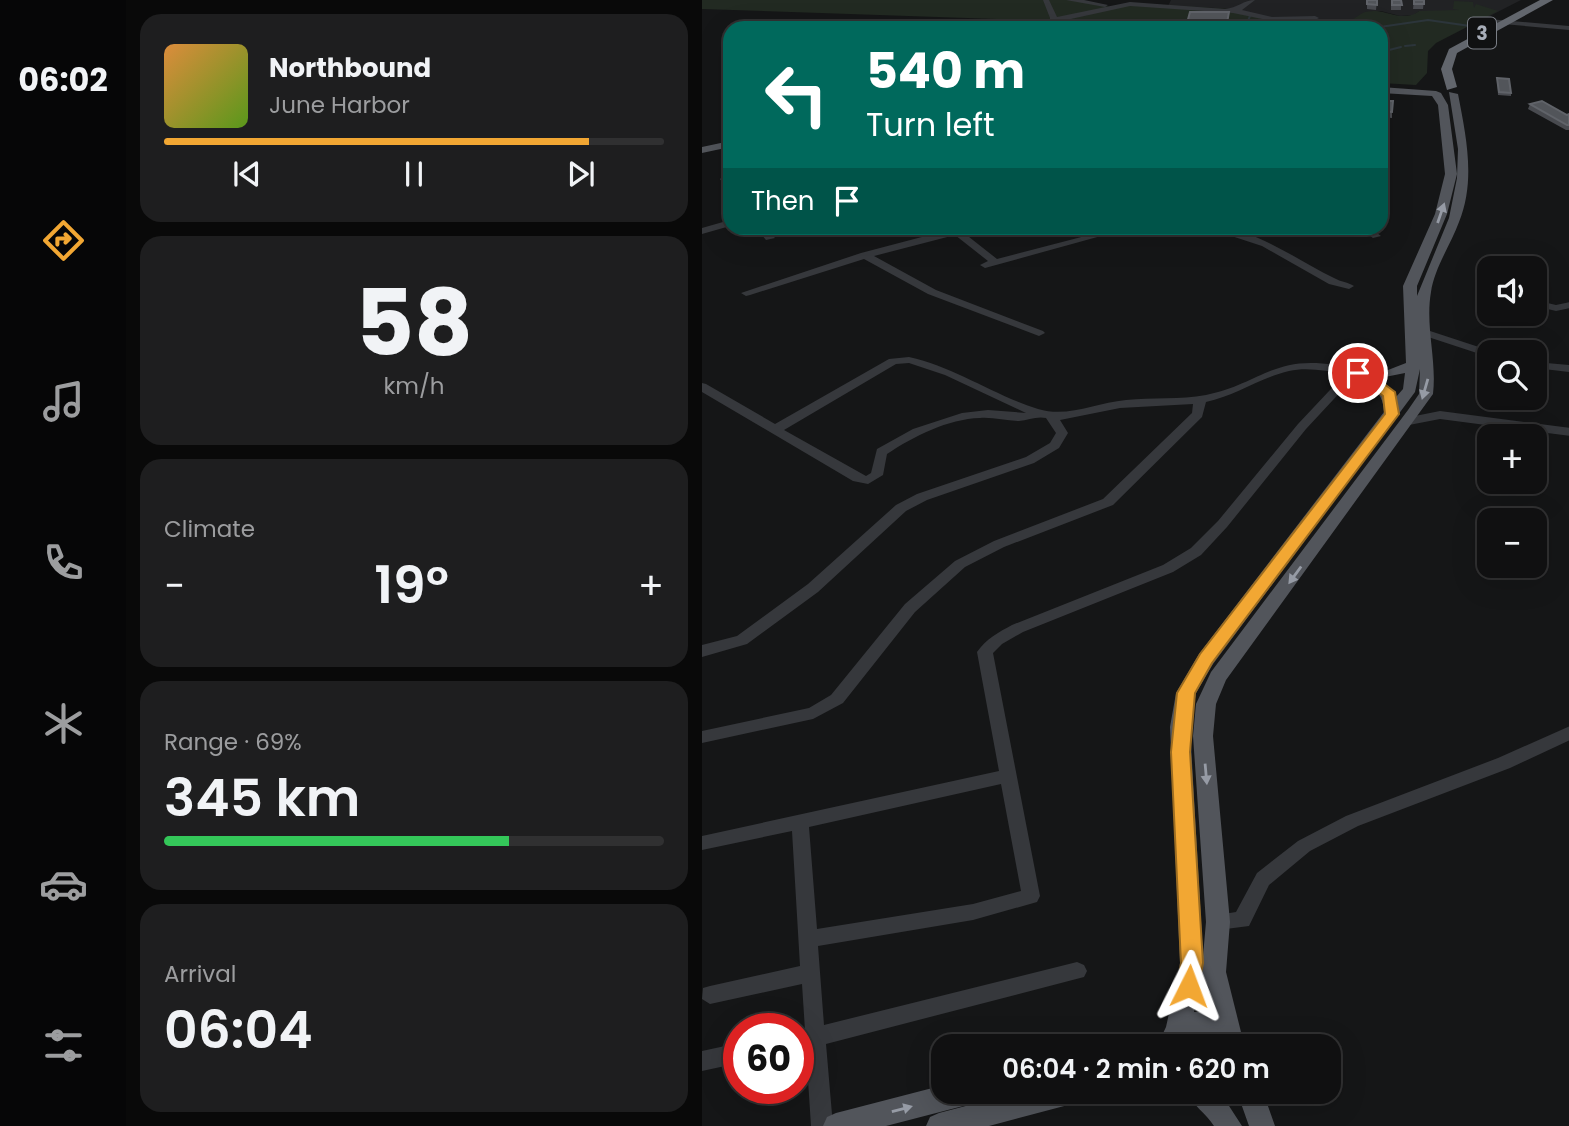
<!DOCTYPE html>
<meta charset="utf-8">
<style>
:root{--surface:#101011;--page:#1e1e1f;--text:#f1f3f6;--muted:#9c9d9f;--line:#303031;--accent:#f2a733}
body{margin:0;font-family:Poppins,sans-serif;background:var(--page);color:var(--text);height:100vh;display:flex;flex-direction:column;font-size:26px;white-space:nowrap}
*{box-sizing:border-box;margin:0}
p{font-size:23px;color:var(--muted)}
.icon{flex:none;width:38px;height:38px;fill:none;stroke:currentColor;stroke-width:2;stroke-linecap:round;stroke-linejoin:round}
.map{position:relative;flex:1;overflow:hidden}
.sheet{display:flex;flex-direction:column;gap:14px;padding:14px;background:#090909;width:576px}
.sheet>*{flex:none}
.banner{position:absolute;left:21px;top:21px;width:665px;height:214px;border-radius:21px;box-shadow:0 7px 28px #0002,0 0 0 2px var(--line);background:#00695c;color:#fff;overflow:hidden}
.tools{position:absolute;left:775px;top:256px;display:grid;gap:14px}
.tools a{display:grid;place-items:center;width:70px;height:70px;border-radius:14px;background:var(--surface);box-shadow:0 7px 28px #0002,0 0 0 2px var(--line);font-size:35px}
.speed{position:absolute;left:21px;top:1013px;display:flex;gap:14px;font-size:35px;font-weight:700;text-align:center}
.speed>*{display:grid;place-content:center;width:91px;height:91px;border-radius:50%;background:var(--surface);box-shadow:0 7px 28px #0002,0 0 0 2px var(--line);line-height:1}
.speed .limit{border:10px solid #d22;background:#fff;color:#111}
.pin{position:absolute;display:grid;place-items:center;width:60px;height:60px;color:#fff;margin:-30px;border:4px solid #fff;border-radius:50%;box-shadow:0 2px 7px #0007}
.me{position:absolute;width:77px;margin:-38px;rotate:3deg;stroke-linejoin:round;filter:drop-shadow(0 0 5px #0008)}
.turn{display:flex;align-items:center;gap:24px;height:147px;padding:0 28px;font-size:32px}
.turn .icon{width:91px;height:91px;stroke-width:2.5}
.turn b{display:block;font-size:49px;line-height:60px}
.then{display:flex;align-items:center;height:66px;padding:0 28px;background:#0003;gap:14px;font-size:26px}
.big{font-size:52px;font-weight:600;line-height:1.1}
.sheet .widget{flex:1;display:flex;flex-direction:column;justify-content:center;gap:10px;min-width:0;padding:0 24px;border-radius:21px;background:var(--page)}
.sheet .dial{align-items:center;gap:0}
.dial b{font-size:91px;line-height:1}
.song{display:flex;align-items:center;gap:21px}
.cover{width:84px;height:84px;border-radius:10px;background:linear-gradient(135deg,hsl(30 70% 55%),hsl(90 70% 35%))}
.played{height:7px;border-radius:4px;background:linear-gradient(90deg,var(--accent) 85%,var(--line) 85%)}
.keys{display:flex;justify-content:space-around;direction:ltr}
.heat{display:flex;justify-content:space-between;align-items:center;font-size:38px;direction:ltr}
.charge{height:10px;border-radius:5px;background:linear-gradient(90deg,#34c759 69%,var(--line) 0)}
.trip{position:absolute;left:229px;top:1034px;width:410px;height:70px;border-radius:21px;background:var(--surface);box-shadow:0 7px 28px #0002,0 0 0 2px var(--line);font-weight:600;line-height:70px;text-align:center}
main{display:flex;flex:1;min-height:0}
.tab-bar{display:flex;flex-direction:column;width:126px;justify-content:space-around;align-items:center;background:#060607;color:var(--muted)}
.tab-bar .icon{width:49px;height:49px}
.tab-bar .on{color:var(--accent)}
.tab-bar b{font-size:32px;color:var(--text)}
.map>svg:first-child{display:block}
.built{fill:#212224}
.green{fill:#222a22}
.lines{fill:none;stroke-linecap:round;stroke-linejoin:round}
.stream{stroke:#2c353b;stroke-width:2}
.minor{fill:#36383c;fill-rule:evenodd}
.major{fill:#52555b;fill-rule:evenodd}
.highway{fill:#62666d;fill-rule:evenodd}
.wall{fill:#484a4f}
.building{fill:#52555a;stroke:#606369;stroke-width:2}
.oneway{fill:#969ba5}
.route{fill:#f2a733;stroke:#9d6d21;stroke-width:2}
.labels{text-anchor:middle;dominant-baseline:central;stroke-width:7;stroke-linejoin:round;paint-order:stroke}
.shield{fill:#101112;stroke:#7a7e86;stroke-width:2}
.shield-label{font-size:19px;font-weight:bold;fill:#a7adb8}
</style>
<main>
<nav class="tab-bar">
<b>06:02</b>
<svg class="icon on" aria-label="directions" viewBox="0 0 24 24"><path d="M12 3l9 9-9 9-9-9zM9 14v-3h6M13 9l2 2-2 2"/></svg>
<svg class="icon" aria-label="music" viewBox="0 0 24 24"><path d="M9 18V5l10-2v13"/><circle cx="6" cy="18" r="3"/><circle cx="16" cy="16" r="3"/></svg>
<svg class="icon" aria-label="phone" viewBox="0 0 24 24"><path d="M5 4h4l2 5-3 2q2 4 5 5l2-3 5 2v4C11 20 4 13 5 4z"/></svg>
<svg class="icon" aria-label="climate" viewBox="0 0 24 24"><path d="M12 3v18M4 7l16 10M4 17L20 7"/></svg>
<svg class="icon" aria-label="car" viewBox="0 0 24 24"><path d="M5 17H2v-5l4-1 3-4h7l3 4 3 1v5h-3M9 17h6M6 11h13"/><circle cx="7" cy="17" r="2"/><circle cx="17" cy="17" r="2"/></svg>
<svg class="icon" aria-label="filters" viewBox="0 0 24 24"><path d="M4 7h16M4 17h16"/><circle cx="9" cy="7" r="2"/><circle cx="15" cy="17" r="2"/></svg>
</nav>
<section class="sheet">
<div class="widget">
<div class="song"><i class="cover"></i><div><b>Northbound</b><p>June Harbor</p></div></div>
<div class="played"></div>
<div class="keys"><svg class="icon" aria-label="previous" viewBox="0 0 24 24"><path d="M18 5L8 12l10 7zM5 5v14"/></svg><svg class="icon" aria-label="pause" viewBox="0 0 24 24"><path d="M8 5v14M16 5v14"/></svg><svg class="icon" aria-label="next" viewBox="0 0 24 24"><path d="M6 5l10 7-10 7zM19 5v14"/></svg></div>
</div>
<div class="widget dial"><b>58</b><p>km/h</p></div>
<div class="widget"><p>Climate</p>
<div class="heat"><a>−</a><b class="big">19°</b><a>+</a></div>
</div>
<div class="widget"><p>Range · 69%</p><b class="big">345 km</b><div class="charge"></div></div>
<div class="widget"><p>Arrival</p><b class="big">06:04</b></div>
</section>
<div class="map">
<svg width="868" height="1126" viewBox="0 0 868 1126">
<rect width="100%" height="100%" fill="#151617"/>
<path class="built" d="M469,0h350l-45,23 -31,-9 -26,-3 -5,4 -14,1 -19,-5 -30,9 -90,-1 -23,-10 -70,-3z"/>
<path class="green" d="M0,0h370l39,7 19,-4 101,6 29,6 1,5c12,0 84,3 90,0 11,-5 9,-9 25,-9 14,1 29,11 43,0l40,-1 -6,-1 1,-8 19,1 1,6 2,-4 22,7 -62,32 -8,8 -1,22 -11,12 -35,-2v-55h-317l-10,-7 -352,-12z"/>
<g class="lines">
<path class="stream" d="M357,21l15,2 1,5
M543,28l5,-12
M671,28l55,-8 42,6
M703,46l10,-1
M679,52l20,-5"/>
<path class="minor" d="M341,0h6l8,17 73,-15 95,7c12,-1 19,-9 30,-9l-13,10 30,7 43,-1 4,2 -4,2 -43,1 -39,-8 -103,-7 -73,16 -2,6h-6l1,-10z
M364,0h18l24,5 -3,2z
M786,19l82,7v4l-79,-7z
M28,170v20l-3,-1 -7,-10z
M28,220v6l-28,8v-6z
M54,228h10l9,10 -9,2z
M254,228h20l-2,2 -10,3 33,26 119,-31h14l-145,40 -5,-3 8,-4 -33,-26 -81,21 62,34 107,41 2,2 -6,3 -111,-42 -64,-35 -114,36 -4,1 -5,-3 120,-40z
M505,228c44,-4 89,32 127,50 7,4 14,4 20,8l-5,3 -20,-5 -67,-38z
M657,228h11l11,8 -8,2z
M833,300l21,5 14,-3v6l-14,3 -21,-5z
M721,329l4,1 67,22h-4v5l-4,-1 -67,-22v-4z
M207,357c46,10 84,38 129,52 30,9 57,-6 88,-9 27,-3 54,0 80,-5 52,-10 67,-40 128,-30 8,1 18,2 25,7l-53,57 -79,98 -26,28 -28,17 -150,60 -21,12 -9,9 47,243 -3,6 -64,18 -155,26 6,79 253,-63 7,3 3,6 -3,6 -258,67 7,82h-22l-5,-77 -8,2v-20l7,-1 -3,-46 -92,20 -8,-5 1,-11 7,-2 90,-20 -8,-135 -90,19v-14l297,-65 -22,-119c9,-13 22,-20 35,-27l151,-60 28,-17 27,-27 80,-97 47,-50c-18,-3 -38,-7 -56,-3 -29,7 -54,25 -83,31l-4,15 -89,88 -109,42 -39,20 -50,45 -72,91 -30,16 -111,24v-12l107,-23 22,-13 74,-91 50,-43 39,-20 109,-42 89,-86 1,-9 -73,4 -60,12 8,13 -9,15 -25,15 -107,37 -21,11 -88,81 -71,52 -45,13v-12l35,-9 71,-52 88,-79 21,-11 109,-37 24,-14 6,-10 -10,-15c-9,-2 -18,2 -27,3 -13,0 -26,-4 -39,-3 -32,1 -66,18 -93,36l-4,21 -15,9 -15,-3 -151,-89v-9l4,1 69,40 114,-65zM207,363l36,12 81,38 -38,-3 -26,3 -49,16 -36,20 -6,24 -5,3 -82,-46 112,-66zM299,784l20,107 -48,13 -156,25 -8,-102z
M833,362l35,3v7l-35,-4z
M738,411l130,17v8l-130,-17 -31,6 -6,-4 2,-3z
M868,726v14l-60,28 -152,58 -48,25 -41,34 -20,41 -31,4 -7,-2 -2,-6 2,-6 25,-4 21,-39 41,-32 48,-25 152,-58z
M37,1043v20l-37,8v-20z"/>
<path class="major" d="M679,87l55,4 5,2 7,12 9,69 -10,40 -30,72v10l32,-78 8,-40 1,-29 -9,-57 9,2c8,42 18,86 1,128 -8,22 -25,47 -28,70 -6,34 6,68 2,102l-207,286 -10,24 -3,32 17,186 -4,50 17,68 -2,6h-20l-11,-11h-12l-16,11h-25l9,-19 14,-64 -10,-236 6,-34 23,-39 185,-242c0,-21 -17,-32 -36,-37v-6l40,1 18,-7 -3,-77 32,-72 10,-40 -7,-69 -6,-9 -51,-3zM718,369l-1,25 -11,16 -197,262 -15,32 -3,32 13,186 -3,34 -13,-229 6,-34 17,-29 202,-272zM703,373l-2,16 -7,8 -16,-19zM500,972l9,40h-17z
M28,141v6l-28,6v-6z
M242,1085v7h36l-4,9 -9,4 -81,21h-63l4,-9 9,-4z
M317,1092h62l-4,9 -9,4 -79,21h-63l4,-9 9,-4z
M485,1092h33l22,34h-28c-8,-13 -21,-20 -27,-34z
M535,1092h26l12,34h-26z"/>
<path class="highway" d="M838,0h13l-96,53 -5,16 5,18 -10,3 -6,-21 8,-20z"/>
</g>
<path class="wall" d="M665,0h10l-1,10 -9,-1z
M689,0h10v10h-10z
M712,0h10l-1,9h-10z
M527,12l-2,16 -40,-2v-3z
M795,78l14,15v3l-13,-1z
M681,101l9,11v6l-10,-1z
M828,104l37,11 2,-1v16h-3l-38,-21z"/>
<path class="building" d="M665,0h10v5l-10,-1z
M690,0h9l1,5h-10z
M712,0h10v4h-10z
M488,12h39l-3,16 -15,-1v-3l-24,-1z
M795,78l12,1 2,14 -12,-1z
M681,101h10l-1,11 -10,-1z
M840,101l25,14 2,-1v11h-2l-37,-21z"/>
<defs><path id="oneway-solid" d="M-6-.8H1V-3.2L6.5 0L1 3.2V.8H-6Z" transform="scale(1.75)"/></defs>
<g class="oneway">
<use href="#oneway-solid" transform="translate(739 213) rotate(-71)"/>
<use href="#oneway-solid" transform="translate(723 389) rotate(106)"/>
<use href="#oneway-solid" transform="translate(593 575) rotate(126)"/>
<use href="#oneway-solid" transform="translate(504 774) rotate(85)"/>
<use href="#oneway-solid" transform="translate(200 1109) rotate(-15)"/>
</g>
<path class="route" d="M650,368l23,9 20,15 4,22 -187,249 -17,30 -5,59 13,211 -6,30 -8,3 -8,-3 -3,-7 3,-23 -10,-211 6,-59 23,-39 185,-240 -2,-18 -17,-14 -18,-7v-6z"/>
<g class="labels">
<rect class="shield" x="766" y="17.5" width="28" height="31" rx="5"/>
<g class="shield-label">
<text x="780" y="33">3</text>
</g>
</g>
</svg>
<div class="tools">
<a><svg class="icon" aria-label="sound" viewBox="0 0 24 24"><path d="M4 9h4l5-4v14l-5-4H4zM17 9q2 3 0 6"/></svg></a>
<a><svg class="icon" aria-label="search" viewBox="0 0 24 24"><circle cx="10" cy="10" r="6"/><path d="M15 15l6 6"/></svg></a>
<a>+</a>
<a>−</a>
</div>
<div class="speed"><div class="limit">60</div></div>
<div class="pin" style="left:656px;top:373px;background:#d93025"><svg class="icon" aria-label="arrive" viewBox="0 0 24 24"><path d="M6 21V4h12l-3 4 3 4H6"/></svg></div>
<svg class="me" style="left:487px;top:986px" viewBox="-20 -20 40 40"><path d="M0-17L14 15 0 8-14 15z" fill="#f2a733" stroke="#fff" stroke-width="4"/></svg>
<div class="trip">06:04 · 2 min · 620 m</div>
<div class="banner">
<div class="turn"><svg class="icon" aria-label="left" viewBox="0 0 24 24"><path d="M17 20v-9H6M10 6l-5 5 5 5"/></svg><div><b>540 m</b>Turn left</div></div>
<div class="then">Then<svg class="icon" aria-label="arrive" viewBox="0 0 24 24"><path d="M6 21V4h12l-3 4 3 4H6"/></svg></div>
</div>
</div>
</main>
